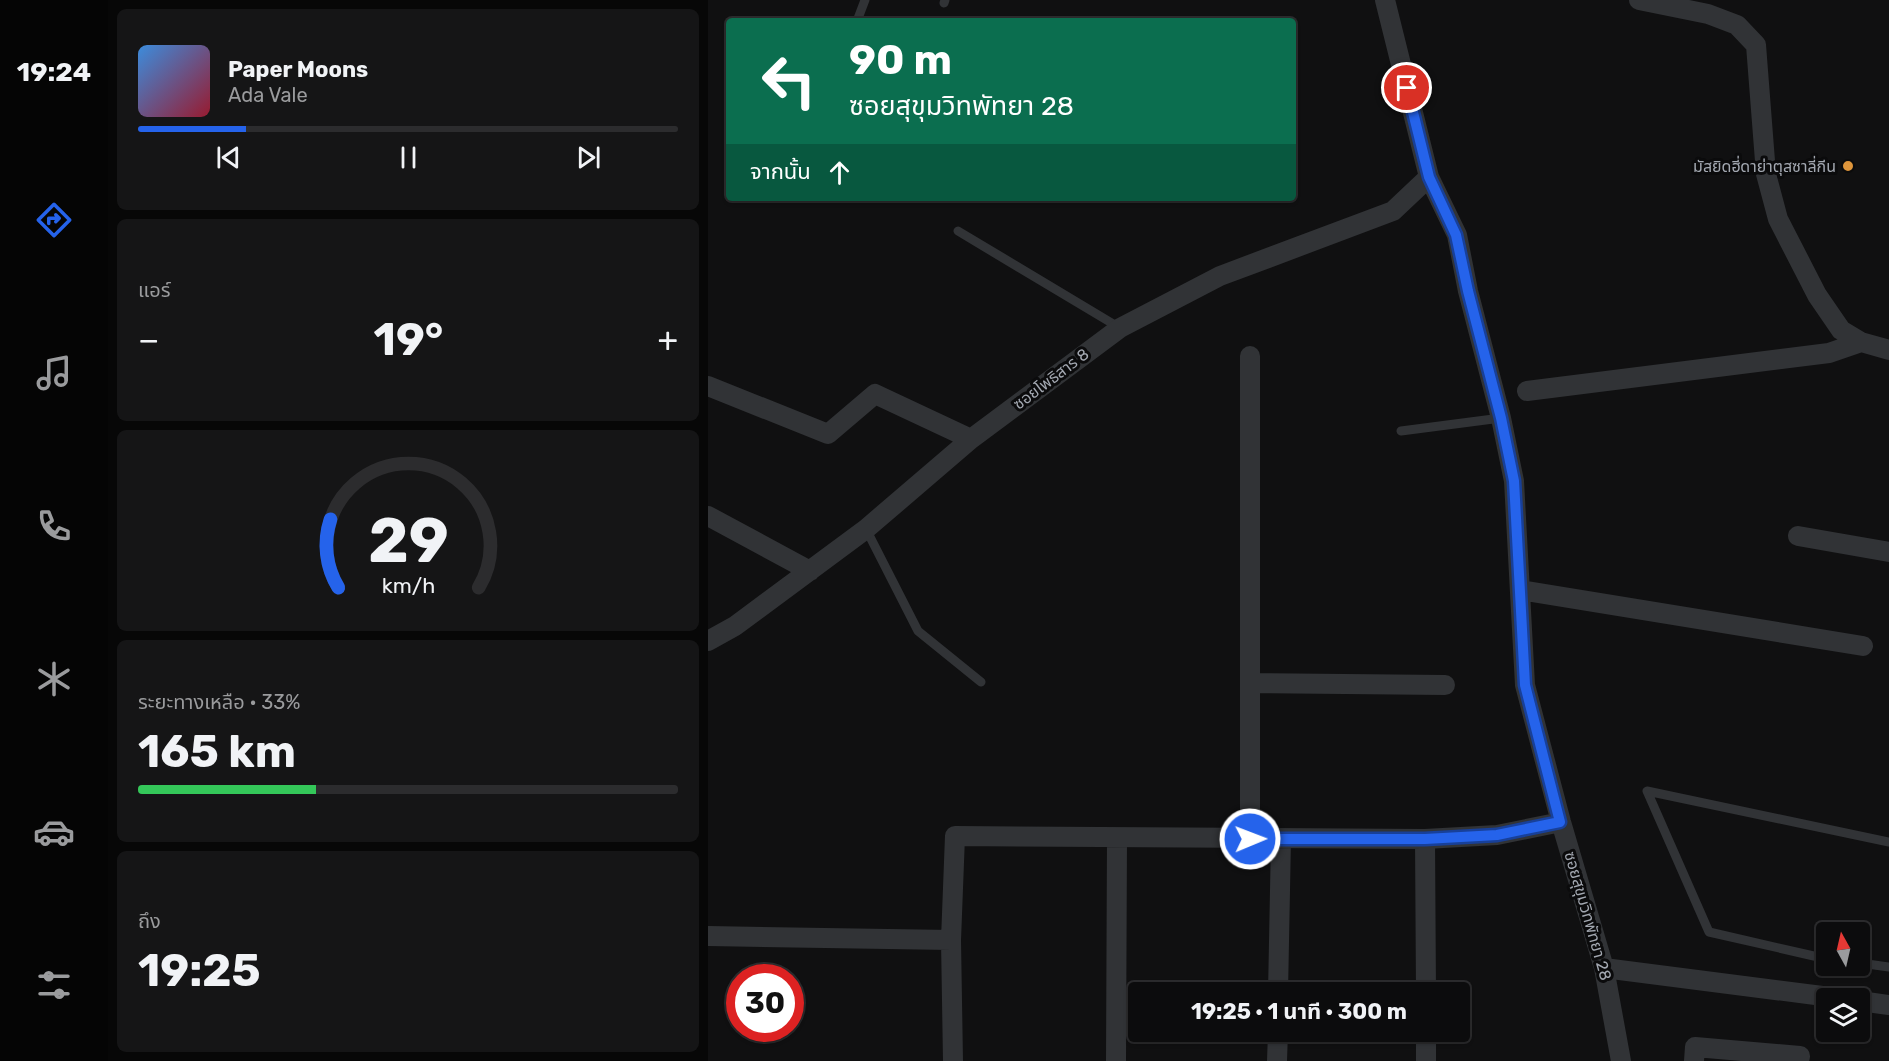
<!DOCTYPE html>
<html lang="th">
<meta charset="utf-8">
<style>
:root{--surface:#0c0c0d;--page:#151516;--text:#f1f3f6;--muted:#9a9b9d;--line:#2c2c2e;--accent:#2563eb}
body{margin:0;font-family:Rubik,"Noto Sans Thai",sans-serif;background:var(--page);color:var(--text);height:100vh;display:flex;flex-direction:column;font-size:22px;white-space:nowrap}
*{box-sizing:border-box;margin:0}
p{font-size:20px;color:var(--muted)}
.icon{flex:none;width:33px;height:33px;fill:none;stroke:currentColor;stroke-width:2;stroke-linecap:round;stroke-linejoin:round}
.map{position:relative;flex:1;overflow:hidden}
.sheet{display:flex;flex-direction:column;gap:9px;padding:9px;background:#070707;width:600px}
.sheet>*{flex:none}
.guide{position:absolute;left:18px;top:18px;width:570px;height:183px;border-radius:6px;box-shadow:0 2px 4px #0004,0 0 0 2px var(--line);background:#0b6e4f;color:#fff;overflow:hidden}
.needle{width:39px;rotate:352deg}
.buttons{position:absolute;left:1108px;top:922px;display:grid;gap:12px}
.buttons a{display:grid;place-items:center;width:54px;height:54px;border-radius:6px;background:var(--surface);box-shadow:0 2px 4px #0004,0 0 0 2px var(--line);font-size:30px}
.speed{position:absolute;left:18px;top:964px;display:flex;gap:12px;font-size:30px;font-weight:700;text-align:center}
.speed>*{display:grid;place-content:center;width:78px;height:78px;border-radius:50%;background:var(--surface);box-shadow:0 2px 4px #0004,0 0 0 2px var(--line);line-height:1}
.speed .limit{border:9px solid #d22;background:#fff;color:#111}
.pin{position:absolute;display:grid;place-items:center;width:51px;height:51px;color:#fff;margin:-26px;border:3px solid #fff;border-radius:50%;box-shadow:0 2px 6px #0007}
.me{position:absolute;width:66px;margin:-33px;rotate:89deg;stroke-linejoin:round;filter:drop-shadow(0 0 4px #0008)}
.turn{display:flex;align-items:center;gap:21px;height:126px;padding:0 24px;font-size:27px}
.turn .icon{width:78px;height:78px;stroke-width:2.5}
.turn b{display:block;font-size:42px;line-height:51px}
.then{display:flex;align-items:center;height:57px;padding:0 24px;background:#0003;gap:12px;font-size:22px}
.big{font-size:45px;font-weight:700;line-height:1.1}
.sheet .tile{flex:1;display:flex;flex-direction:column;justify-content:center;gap:9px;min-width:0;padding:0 21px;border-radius:9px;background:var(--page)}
.sheet .dial{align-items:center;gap:0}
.dial svg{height:156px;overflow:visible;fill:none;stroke:var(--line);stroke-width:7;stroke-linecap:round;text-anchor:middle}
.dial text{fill:var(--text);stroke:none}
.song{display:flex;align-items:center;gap:18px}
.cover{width:72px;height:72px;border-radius:9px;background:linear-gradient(135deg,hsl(210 70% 55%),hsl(350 70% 35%))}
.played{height:6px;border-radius:3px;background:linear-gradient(90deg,var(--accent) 20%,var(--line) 20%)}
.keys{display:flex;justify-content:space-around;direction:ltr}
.heat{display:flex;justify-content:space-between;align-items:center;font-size:33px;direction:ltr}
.charge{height:9px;border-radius:4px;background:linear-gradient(90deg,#34c759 33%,var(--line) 0)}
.trip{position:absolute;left:420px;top:982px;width:342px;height:60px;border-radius:6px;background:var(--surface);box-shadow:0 2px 4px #0004,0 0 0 2px var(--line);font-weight:700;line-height:60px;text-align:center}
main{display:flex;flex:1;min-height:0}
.menu{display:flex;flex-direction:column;width:108px;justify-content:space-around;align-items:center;background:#050505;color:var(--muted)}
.menu .icon{width:42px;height:42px}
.menu .active{color:var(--accent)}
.menu b{font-size:27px;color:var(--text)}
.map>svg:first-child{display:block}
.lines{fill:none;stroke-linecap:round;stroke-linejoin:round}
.service{stroke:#313336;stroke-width:9}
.minor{stroke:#313336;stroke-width:20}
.route-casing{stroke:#184099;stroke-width:15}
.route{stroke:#2563eb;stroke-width:10}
.poi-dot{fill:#de953b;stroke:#0b0b0c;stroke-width:2}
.labels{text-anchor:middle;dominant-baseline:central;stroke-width:6;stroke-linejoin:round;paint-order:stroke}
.poi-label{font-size:16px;fill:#a3a8b1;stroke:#0b0b0c;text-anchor:end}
.street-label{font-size:16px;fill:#a3a8b1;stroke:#0b0b0c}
</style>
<main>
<nav class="menu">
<b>19:24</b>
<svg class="icon active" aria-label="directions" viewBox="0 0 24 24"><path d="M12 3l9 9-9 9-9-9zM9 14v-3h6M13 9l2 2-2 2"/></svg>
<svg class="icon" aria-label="music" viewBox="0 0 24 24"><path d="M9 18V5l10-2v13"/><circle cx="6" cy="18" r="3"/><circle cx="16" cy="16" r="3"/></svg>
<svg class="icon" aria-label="phone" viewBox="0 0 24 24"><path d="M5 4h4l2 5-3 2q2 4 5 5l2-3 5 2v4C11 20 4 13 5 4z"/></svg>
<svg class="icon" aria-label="climate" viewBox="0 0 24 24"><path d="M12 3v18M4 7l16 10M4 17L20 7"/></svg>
<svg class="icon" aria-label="car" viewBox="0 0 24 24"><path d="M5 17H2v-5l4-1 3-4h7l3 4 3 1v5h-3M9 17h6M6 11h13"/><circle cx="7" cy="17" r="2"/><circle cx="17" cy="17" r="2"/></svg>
<svg class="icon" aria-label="filters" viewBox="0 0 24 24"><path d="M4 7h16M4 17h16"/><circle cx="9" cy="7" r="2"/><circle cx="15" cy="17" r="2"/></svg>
</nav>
<section class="sheet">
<div class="tile">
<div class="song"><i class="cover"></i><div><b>Paper Moons</b><p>Ada Vale</p></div></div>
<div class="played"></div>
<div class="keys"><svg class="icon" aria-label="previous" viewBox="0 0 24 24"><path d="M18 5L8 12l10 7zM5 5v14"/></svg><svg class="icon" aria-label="pause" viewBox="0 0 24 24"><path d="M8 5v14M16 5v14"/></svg><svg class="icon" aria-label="next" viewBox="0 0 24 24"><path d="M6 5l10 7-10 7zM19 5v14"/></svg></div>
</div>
<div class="tile"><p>แอร์</p>
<div class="heat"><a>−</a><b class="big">19°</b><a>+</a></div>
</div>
<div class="tile dial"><svg viewBox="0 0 100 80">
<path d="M14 69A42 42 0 1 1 86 69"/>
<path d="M14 69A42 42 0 0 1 10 34" stroke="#2563eb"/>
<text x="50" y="56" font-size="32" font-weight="700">29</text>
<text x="50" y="72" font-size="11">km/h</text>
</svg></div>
<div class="tile"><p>ระยะทางเหลือ · 33%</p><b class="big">165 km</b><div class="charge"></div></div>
<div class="tile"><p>ถึง</p><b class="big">19:25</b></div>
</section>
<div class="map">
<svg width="1181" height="1061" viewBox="0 0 1181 1061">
<rect width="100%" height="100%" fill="#101011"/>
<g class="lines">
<path class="service" d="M236,3l1,-3
M149,21l8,-21
M250,231l162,97
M693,431l100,-13
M158,529l52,102 63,51
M1119,959l-118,-27 -62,-141 242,51
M1152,963l29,4"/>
<path class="minor" d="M677,0l44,177 28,58 11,56 33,127 13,63 11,204 36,137 43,146 17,93
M931,0l69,14 29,11 19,20 10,129 12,45 39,76 24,35 20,12 28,8
M542,356v483
M0,386l120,48 47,-40 96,45
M819,391l302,-38 32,-11
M0,516l102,55
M1090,536l91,16
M812,590l343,56
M0,641l27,-15 131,-97 105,-90 149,-111 100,-52 173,-65 36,-34
M542,683l195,2
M717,839l1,154
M0,936l243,4
M896,968l242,31
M570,993l3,-154
M1152,1001l29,4
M718,1032v29
M245,1061l-2,-121 4,-104 470,3 72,-4 64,-13
M408,1061l1,-223
M569,1061l1,-29
M986,1061l1,-14 105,9 -1,5"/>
</g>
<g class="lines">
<g class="route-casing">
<path id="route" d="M542,839h175l72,-4 63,-13 -35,-137 -11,-204 -13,-63 -33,-127 -12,-56 -27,-58 -22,-89"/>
</g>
<use href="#route" class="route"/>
</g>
<circle class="poi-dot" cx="1140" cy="166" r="6"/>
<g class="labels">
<g class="poi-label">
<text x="1128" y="166">มัสยิดฮี่ดาย่าตุสซาลี่กีน</text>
</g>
<g class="street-label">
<text transform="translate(343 379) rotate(-37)">ซอยโพธิสาร 8</text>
<text transform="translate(880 916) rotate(74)">ซอยสุขุมวิทพัทยา 28</text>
</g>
</g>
</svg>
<div class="buttons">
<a><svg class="needle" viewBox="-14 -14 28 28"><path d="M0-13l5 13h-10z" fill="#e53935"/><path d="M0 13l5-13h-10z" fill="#9a9b9d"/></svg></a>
<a><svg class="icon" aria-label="layers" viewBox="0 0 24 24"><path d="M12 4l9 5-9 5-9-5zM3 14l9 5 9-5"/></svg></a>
</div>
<div class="speed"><div class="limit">30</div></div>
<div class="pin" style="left:699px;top:88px;background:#d93025"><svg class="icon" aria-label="arrive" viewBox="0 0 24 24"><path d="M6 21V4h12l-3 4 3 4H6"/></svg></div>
<svg class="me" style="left:542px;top:839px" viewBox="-20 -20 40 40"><circle r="17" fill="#2563eb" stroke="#fff" stroke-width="3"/><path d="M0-11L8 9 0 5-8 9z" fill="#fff"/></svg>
<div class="trip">19:25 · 1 นาที · 300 m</div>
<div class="guide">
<div class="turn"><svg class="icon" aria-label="left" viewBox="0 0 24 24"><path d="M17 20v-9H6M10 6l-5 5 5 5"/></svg><div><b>90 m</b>ซอยสุขุมวิทพัทยา 28</div></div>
<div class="then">จากนั้น<svg class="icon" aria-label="ahead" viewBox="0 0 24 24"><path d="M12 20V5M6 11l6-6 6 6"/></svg></div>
</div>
</div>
</main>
